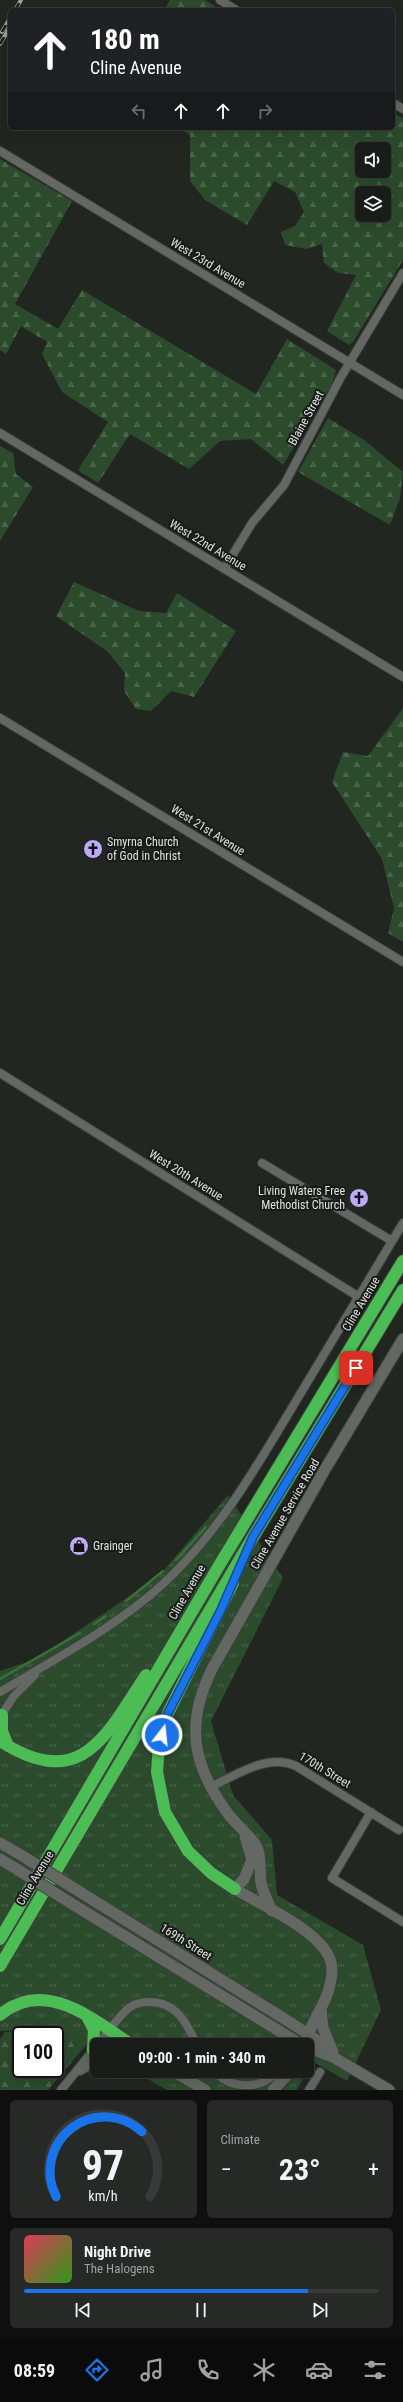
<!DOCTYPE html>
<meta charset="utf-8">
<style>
:root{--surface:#191c19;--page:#262926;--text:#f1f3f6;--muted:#9fa1a2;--line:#373a38;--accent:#1a73e8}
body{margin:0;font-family:"Roboto Condensed",sans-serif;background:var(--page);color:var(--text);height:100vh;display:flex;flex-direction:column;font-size:15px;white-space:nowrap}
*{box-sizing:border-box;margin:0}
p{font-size:13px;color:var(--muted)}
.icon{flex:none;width:22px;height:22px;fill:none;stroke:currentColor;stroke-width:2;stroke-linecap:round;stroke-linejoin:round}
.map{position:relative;height:2090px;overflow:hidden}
.drawer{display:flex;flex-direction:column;gap:10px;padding:10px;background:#0e0f0e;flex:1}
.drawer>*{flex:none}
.guide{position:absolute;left:8px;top:8px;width:387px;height:122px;border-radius:6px;box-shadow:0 4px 16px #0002,0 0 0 1px var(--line);background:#202124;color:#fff;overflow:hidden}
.buttons{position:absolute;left:355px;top:142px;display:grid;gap:8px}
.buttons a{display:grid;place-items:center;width:36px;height:36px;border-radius:6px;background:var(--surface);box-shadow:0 4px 16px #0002,0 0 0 1px var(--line);font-size:20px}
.speed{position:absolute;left:12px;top:2026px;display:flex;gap:8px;font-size:20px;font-weight:700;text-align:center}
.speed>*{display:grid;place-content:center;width:52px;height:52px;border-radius:50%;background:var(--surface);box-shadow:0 4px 16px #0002,0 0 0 1px var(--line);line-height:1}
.speed .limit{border:2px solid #111;border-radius:6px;background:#fff;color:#111}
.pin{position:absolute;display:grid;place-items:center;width:34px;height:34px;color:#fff;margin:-17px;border-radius:8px;box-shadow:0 2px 6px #0006}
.me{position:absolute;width:44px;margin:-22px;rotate:16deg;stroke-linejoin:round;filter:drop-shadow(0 0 3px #0008)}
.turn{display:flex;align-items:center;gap:14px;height:84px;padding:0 16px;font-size:18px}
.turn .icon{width:52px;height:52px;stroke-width:2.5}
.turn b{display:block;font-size:28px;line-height:34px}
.lanes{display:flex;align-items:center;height:38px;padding:0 16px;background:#0003;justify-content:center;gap:20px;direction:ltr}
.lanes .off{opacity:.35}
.big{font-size:30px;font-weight:700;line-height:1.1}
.drawer .widget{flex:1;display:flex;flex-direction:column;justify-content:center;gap:6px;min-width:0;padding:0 14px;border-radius:6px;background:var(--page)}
.drawer .dial{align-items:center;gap:0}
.dial svg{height:104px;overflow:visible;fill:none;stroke:var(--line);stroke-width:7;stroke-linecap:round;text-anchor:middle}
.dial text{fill:var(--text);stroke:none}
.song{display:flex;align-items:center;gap:12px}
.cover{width:48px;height:48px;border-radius:6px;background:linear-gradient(135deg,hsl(350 70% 55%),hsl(110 70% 35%))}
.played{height:4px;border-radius:2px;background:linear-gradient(90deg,var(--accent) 80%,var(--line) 80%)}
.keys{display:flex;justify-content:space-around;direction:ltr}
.heat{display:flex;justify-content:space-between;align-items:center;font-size:22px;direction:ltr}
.drawer .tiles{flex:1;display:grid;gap:10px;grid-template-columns:1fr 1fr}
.widget:last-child{grid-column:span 2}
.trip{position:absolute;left:90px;top:2038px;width:224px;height:40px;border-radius:6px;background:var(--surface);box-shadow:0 4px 16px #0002,0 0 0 1px var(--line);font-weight:700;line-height:40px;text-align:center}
.menu{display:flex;height:64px;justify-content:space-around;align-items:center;background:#0a0b0a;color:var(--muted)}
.menu .icon{width:28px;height:28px}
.menu .current{color:var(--accent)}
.menu b{font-size:18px;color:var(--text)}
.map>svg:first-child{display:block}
.grass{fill:url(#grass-tufts)}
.forest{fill:url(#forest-firs);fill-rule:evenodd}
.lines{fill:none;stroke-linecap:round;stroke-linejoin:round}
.stream{stroke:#3a6f3c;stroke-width:2.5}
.street-casing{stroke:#3e423e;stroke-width:10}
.secondary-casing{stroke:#3e423e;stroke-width:13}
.highway-casing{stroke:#3e423e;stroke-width:14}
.street{stroke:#636863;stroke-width:8}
.secondary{stroke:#636863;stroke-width:11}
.highway{stroke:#4cbc54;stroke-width:12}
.rail-casing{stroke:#9fa39f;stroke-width:4}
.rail{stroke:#181c18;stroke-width:2.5;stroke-dasharray:8;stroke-linecap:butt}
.secondary-bridge-casing{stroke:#3e423e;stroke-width:13;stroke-linecap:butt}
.secondary-bridge{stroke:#636863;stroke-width:11}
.route-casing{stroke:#114b97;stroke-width:10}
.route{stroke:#1a73e8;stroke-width:7}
.labels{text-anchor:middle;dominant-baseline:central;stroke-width:4;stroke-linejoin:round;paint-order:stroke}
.street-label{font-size:12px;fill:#dfe2df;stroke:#181c18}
.poi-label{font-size:12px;fill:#dfe2df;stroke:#181c18;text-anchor:start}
</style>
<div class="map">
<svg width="403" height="2090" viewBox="0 0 403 2090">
<defs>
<pattern id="grass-tufts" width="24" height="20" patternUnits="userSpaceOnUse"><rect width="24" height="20" fill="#2c4b2d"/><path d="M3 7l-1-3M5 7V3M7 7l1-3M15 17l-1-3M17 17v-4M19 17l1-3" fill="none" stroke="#4a654b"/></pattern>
<pattern id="forest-firs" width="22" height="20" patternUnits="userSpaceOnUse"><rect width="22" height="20" fill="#2c4b2d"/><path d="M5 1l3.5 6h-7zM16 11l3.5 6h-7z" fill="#4a654b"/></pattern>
</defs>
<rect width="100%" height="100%" fill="#212621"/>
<path class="grass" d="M228,1495l55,83 -72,143 22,74 39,45 5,55 86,50 18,65 -34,71 -35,-20 -5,9v-25h-210v5l-37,-21 -60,2v-360l36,-12 122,-82z
M134,2071h173l-10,19h-130z"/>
<path class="forest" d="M170,0h35l10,6 -3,4h-48z
M393,113l10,5v142l-50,82 -4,3 -22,-14 29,-56 -18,-2 -14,-10 -2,-19 -16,5 -21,-4 -4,-13 14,-6 9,-14 -9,-20 -21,-11 -27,44 -42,-25 -15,-19v-46l-12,-7h215zM362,149h22v22h-22zM362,193h22v22h-22z
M0,159l72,42 -57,103 43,25 24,-39 174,104 31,-55 49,31 -4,14 -49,81 -32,-26 -31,2 -31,28 -59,-35 -32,49 -20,-13 30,-48 -46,-30 -20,-38 5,-12 -26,-16 -15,28 -6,-4z
M328,418l36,22 39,32 -3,26 -10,27 -92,-53z
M0,446l13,7 3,21 17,13 -33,54z
M74,582l65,29 27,2 11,-20 59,38 -42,66 -23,-6 -20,20 -15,-2 -12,-18 1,-18 -18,-22 -51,-35z
M403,708v234l-15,-9 6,-25 -12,-49 -50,-77 11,-30 25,4z
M60,2029l27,15 -39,46h-48v-51l5,-7zM21,2035h34v34h-34z"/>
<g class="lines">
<path class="stream" d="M176,1560l30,-33
M126,1601l37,-30
M94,1624l12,-8
M0,1679l80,-46"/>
<g class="street-casing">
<path id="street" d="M220,0l16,10
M393,103l10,6
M0,151l403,244
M0,433l403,244
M224,569l28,-46 32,-38 57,-108 62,-104
M0,718l403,244
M0,1073l359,224
M262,1163l130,78
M0,1692c55,-33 116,-65 163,-108 54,-50 90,-111 127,-173 38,-63 75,-125 113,-188
M0,1717l14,-21 21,-21
M210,1787c27,-12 57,-34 86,-21l103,64
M371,1812l-39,66 71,44
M97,2045c7,-8 25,-33 33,-38 6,-4 13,-5 20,-5 27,0 37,22 47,43
M80,2071l17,-10
M214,2071c17,19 48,19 64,0
M61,2090l35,-43
M309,2090l11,-18"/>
</g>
<g class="secondary-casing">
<path id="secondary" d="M245,1836l7,24 -8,19 -9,10c26,16 84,41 95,70 4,11 1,22 -2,33 -6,19 -20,34 -22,53
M0,1843l21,12
M0,1859l15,9
M80,1892l208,129 30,20 15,16
M74,1905l228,140
M272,1911c-4,-9 -9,-19 -11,-28 -2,-12 1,-25 -4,-36 -4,-8 -21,-23 -28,-32 -37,-49 -44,-91 -17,-146l112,-198 79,-132
M321,2009l2,19 10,24
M307,2047l26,10 56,33
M173,2071l32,19
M273,2090l18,-19"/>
</g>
<g class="highway-casing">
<path id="highway" d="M233,1583l-65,130 -9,32 -2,27 8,40 23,39 23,22 24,16
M2,1715v16l6,15
M0,1741c81,52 106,-5 146,-66
M0,1939l220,-375 183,-303
M0,1966l253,-429 150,-247
M0,2015c45,-38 94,5 132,30
M87,2016l7,14 -1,20"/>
</g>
<use href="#street" class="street"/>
<use href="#secondary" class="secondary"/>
<use href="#highway" class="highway"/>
<g class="rail-casing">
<path id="rail" d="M15,10l6,-10
M2,32l8,-14
M0,44l10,-17"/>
</g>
<use href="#rail" class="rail"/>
<g class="secondary-bridge-casing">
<path id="secondary-bridge" d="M21,1855l59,37
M15,1868l59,37"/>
</g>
<use href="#secondary-bridge" class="secondary-bridge"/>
</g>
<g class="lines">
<g class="route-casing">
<path id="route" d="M162,1735l6,-22 53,-103 32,-73 103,-169"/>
</g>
<use href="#route" class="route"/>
</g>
<defs>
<g id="church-disc" transform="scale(1)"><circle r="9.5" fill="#bcaaf6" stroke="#181c18"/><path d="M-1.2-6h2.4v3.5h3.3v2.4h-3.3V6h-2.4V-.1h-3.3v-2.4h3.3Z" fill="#111"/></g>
<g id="shop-disc" transform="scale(1)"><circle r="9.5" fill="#bcaaf6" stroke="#181c18"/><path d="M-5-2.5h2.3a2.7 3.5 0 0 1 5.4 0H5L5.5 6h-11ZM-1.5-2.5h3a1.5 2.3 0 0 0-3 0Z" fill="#111"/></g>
</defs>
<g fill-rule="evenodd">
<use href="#church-disc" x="93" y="849"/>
<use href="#church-disc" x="359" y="1198"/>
<use href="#shop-disc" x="79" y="1546"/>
</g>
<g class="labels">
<g class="street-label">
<text transform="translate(208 263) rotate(31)">West 23rd Avenue</text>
<text transform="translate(306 418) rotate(-61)">Blaine Street</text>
<text transform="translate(208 545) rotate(31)">West 22nd Avenue</text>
<text transform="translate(208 830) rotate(32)">West 21st Avenue</text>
<text transform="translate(186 1175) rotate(32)">West 20th Avenue</text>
<text transform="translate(361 1304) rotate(-59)">Cline Avenue</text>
<text transform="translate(285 1514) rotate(-60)">Cline Avenue Service Road</text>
<text transform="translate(187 1592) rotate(-60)">Cline Avenue</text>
<text transform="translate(325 1770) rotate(31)">170th Street</text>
<text transform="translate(35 1878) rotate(-59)">Cline Avenue</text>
<text transform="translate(186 1942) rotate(32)">169th Street</text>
</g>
<g class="poi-label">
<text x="107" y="842">Smyrna Church<tspan x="107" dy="14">of God in Christ</tspan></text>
<text x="345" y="1191" text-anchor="end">Living Waters Free<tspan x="345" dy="14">Methodist Church</tspan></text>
<text x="93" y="1546">Grainger</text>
</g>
</g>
</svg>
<div class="buttons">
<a><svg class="icon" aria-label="sound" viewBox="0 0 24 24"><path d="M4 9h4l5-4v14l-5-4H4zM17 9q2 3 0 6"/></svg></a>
<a><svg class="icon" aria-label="layers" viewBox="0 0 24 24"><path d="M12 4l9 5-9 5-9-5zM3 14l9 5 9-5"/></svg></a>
</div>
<div class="speed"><div class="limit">100</div></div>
<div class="pin" style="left:356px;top:1368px;background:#d93025"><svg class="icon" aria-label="arrive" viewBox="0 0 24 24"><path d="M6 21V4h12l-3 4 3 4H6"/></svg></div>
<svg class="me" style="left:162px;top:1735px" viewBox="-20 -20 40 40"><circle r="17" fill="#1a73e8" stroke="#fff" stroke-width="3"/><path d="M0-11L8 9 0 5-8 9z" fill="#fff"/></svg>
<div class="trip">09:00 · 1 min · 340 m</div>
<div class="guide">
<div class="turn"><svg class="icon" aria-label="ahead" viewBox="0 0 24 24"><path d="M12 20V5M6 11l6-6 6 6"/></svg><div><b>180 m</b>Cline Avenue</div></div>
<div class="lanes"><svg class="icon off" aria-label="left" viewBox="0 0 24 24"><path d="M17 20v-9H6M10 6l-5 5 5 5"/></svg><svg class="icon" aria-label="ahead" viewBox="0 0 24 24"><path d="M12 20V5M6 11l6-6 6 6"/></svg><svg class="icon" aria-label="ahead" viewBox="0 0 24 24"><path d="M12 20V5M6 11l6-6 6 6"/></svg><svg class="icon off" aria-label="right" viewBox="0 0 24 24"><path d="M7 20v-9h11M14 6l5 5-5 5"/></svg></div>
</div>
</div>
<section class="drawer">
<div class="tiles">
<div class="widget dial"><svg viewBox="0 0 100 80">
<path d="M14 69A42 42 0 1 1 86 69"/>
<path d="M14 69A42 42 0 0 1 80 19" stroke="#1a73e8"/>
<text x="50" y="56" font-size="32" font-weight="700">97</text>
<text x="50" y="72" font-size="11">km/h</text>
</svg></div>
<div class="widget"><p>Climate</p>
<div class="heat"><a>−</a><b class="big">23°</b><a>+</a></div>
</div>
<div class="widget">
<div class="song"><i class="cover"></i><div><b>Night Drive</b><p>The Halogens</p></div></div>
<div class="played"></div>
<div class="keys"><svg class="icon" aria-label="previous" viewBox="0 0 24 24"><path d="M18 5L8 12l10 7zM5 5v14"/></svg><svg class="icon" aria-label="pause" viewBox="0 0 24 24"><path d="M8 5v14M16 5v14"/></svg><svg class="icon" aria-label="next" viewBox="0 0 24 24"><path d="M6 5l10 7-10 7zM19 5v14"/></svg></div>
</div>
</div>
</section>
<nav class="menu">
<b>08:59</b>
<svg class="icon current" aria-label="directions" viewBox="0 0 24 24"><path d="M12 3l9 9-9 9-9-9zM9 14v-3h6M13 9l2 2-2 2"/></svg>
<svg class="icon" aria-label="music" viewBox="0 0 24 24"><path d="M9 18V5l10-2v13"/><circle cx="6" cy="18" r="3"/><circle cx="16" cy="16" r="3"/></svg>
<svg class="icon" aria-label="phone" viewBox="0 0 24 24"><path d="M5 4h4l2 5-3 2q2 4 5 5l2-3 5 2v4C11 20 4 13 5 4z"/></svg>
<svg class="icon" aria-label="climate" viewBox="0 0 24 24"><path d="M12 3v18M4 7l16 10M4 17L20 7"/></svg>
<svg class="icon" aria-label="car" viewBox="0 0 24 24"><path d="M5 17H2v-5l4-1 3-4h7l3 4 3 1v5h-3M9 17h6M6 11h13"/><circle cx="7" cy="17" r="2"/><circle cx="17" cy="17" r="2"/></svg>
<svg class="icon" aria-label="filters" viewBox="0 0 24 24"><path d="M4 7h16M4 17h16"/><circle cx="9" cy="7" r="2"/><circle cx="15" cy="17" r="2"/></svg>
</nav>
